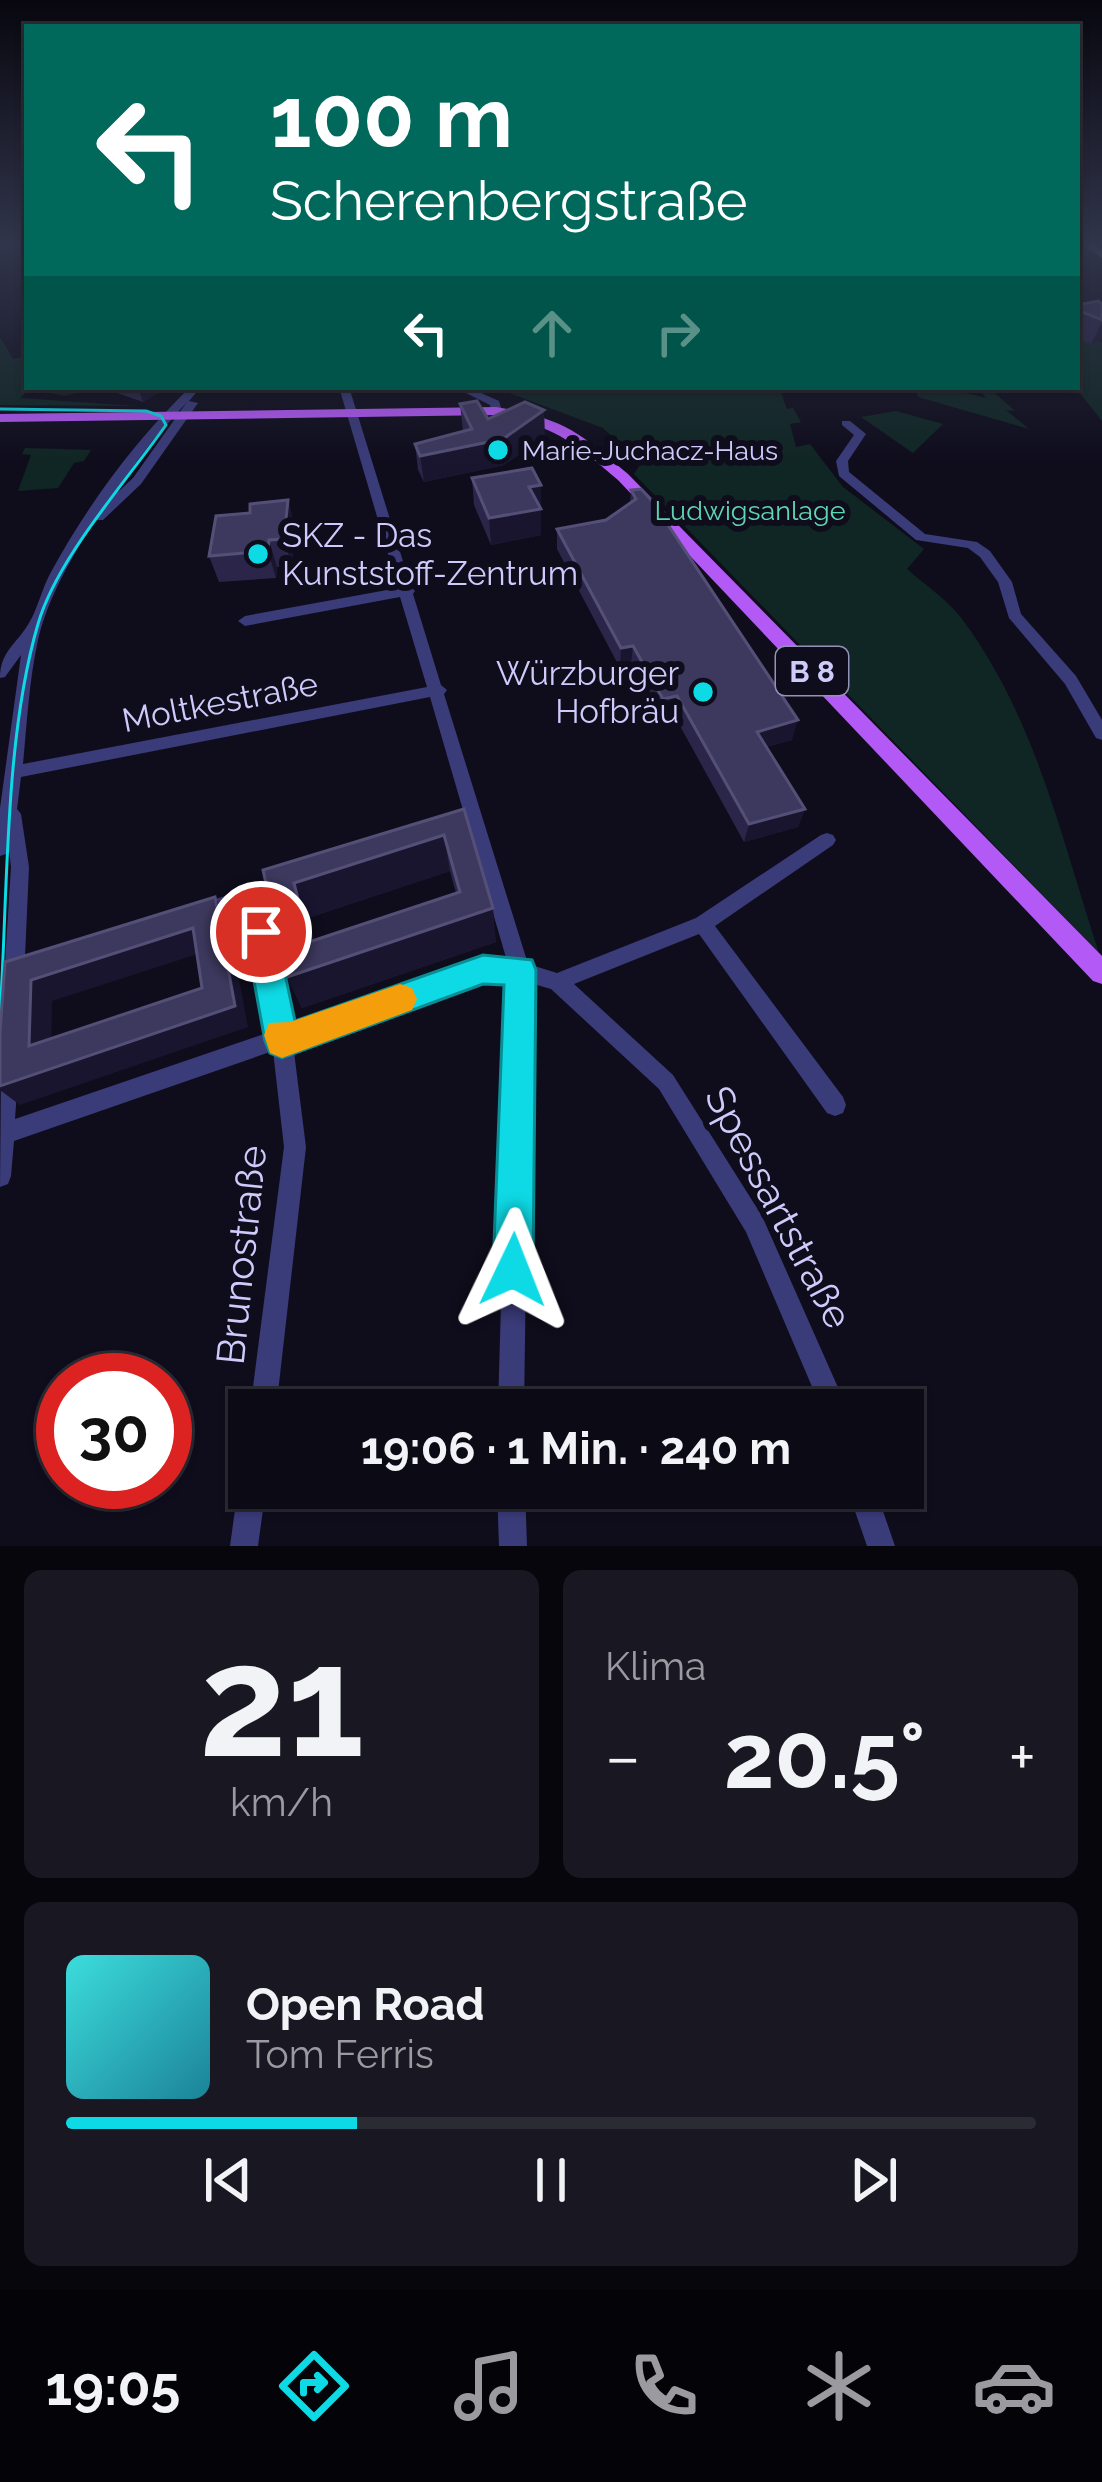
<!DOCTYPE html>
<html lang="de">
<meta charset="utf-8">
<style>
:root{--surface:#0b0a15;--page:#191822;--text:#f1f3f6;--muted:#9a9aa0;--line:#2b2b34;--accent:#0edae5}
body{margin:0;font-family:Raleway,sans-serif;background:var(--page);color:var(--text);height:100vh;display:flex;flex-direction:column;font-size:45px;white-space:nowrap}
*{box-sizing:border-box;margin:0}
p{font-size:39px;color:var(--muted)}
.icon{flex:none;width:66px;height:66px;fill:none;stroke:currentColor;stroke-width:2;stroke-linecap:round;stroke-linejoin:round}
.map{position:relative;height:1546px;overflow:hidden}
.drawer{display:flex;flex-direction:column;gap:24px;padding:24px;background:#06060c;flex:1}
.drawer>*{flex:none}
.banner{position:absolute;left:24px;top:24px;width:1056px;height:366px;border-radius:0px;box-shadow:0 3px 9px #0004,0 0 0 3px var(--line);background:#00695c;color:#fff;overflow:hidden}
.speed{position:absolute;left:36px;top:1353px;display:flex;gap:24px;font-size:60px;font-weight:700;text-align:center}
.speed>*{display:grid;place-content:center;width:156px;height:156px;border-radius:50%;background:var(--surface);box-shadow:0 3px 9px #0004,0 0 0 3px var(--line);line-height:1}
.speed .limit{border:18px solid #d22;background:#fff;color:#111}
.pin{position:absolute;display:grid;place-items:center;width:102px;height:102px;color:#fff;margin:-51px;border:6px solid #fff;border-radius:50%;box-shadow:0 3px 12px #0007}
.me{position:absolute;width:132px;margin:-66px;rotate:2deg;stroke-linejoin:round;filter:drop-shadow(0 0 9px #0008)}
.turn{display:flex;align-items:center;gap:42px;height:252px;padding:0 48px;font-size:54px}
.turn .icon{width:156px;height:156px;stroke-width:2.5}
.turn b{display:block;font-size:84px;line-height:102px}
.lanes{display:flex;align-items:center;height:114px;padding:0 48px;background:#0003;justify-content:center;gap:60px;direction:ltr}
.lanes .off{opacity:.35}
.big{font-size:90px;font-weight:700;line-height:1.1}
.drawer .widget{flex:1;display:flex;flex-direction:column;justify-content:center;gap:18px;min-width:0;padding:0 42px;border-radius:18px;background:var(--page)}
.drawer .dial{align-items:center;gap:0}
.dial b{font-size:156px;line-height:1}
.song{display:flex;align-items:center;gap:36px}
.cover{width:144px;height:144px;border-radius:18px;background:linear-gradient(135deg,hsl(180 70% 55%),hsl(190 70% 35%))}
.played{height:12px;border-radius:6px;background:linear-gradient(90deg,var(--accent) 30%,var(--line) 30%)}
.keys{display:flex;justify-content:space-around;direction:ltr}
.heat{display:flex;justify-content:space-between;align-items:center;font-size:66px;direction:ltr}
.drawer .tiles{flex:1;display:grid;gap:24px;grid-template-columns:1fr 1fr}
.widget:last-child{grid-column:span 2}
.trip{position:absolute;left:228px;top:1389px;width:696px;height:120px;border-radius:0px;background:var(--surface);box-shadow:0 3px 9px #0004,0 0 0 3px var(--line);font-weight:700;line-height:120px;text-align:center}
.tabs{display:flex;height:192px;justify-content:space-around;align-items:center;background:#040408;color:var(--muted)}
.tabs .icon{width:84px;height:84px}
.tabs .selected{color:var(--accent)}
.tabs b{font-size:54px;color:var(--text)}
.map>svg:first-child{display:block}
.green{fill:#102624}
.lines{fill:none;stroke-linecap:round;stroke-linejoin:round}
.minor{fill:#3a3b79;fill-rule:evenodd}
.major{fill:#b359f5;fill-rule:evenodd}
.tram{stroke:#0edae5;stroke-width:3}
.wall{fill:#2b2649;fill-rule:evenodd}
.shaded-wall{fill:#19152f}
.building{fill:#3d385d;stroke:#544f76;stroke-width:3;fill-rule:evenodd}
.route{fill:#0edae5;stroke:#098e95;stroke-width:3}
.slow{fill:#f59e0b}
.poi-dot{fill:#0edae5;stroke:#0f0d1c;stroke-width:4.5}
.labels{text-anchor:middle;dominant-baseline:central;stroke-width:12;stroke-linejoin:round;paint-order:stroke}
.far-poi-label{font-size:27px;fill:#cecbfc;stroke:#0f0d1c;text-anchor:start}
.far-park-label{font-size:27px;fill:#5dd6b2;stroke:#0f0d1c}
.shield{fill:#0f0d1c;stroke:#9592b9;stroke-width:3}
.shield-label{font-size:30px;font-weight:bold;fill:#cecbfc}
.poi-label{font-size:33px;fill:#cecbfc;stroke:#0f0d1c;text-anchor:start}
.street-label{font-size:33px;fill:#cecbfc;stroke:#0f0d1c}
.near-street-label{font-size:39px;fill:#cecbfc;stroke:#0f0d1c}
</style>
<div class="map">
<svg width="1102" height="1546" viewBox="0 0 1102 1546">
<rect width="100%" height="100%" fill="#0f0d1c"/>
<path class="green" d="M0,337l13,22 14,-3v31l67,2 -29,7 -36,-7 -9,9 116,8 -136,-1z
M1077,339l25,3v79l-27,-34z
M493,387h286l8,22 6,-1 8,14 -11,2 6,23 14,-3 33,43 81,62 -17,20c18,16 41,31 55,50 74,99 99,219 137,334l-465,-479 7,-11 -38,-35z
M915,387h28l43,11 -9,-11h11l27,24 -9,-1 23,19 -111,-32z
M896,411l47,13 -30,29 -52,-36z
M25,448l66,2 -7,11 -10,2 -16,25 -40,3 13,-36 -9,-1z"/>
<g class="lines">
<path class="minor" d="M190,387h11l-12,14 9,2 -57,81 -38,36h-8c-23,37 -47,77 -57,120 -9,41 -11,83 -15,124l404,-77 -27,-90 -155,29 -7,-5 7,-5 153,-28 -59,-201h10l62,200 4,4 -2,3 28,91 6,5 -3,4 84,270 29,9 139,-55 125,-83 6,-2 6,2 3,5 -3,5 -118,81 128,171 3,8 -3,8 -8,3 -8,-3 -128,-179 -125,50 99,91 89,141 86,194h-26l-76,-178 -87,-143 -108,-100 -21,-6 -6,427h-26l12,-431 -27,-1 -190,66 13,103 -30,263h-26l34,-263 -11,-96 -259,90 -3,35 -3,8 -8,3 1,-117 7,-3 7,3 3,7 -3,42 255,-87 -24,-126 -47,14 -7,-2 -2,-6 2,-6 97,-29 6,3 3,5 -3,5 -32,11 26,125 194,-66 24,1 -77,-264 -409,80 -4,32 4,5 8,53 -5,112 -3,6 -7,3 -7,-3 -3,-6 7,-112 -2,-17 -3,4 -6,2v-48l21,-153 -16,22 -5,1c0,-27 17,-34 29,-55 9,-15 13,-35 22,-51 37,-68 84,-131 139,-185zM187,402l-54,76 -28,26 48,-64z
M454,387h14l31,14 3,10 -10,2 -2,-8z
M842,421h8l16,13 -18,27 1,11 76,62 52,8 13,9 22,31 9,32 55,62 26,44v20l-6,-2 -31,-54 -56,-66 -11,-36 -18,-25 -12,-9 -52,-8 -77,-64 -3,-15 18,-26 -12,-10z
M249,1476v12h17l-8,58h-28l8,-58 4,-10z
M497,1488h28l2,58h-28z
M847,1488h28l20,58h-28z"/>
<path class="major" d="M1082,244h13l7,6v8z
M496,407c66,11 83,24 132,67l474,482v28l-9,-3 -475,-501c-44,-38 -64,-54 -122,-65l-496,7v-8z"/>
<path class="tram" d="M0,409l146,2 15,5 5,9c-40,57 -109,133 -128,199 -34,116 -30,270 -38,391"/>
</g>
<path class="wall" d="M1102,304v36l-11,4 -14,-5v-34z
M100,387h67l-24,15z
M460,404l28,15 57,17 -41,29 -80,17 -6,-12 -3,-26 48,-13z
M472,478l69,7v50l-50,10 -17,-40z
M631,490l161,250 -26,7 39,62 -7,18 -54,15 -70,-127 -14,4 -29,-54 -11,3 -63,-119v-20l49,-9 24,-17z
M288,500l7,27 -3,39 -15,1 -1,11 -57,4 -10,-26 41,-43z
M464,809l32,133 -194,66 -15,-31 -24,-107zM450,871l6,22 -142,47 -6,-22z"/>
<path class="shaded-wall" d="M0,244h27v3l-21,3 -6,5z
M1102,322v18l-11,4z
M138,387h29l-24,15z
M544,410l1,26 -41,29 -80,17 -4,-26z
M541,485v50l-50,10 -2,-27 40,-31z
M288,500l7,27 -3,39 -8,-27z
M269,540l8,27 -1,11 -8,-27z
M633,646l-2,19 -11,3 1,-20z
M677,696l-3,19 -14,4 3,-20z
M798,720l-6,20 -40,11 5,-19z
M805,809l-7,18 -54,15 5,-18z
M444,835l6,36 -142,47 12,47 173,-57 3,34 -194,66 -15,-31 22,-35 -15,-59z
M215,897l13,23 20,107 -228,78 -20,-15v-4l235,-80z
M193,928l14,23 -155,50 -1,65 -22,-20 2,-66z"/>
<path class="building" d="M1098,301l4,3v16l-25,-10v-5z
M477,401l11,18 37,-17 19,8 -41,29 -83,17 -5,-12 57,-15 -12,-25z
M532,468l9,17 -12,2 12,22 -52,9 -17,-40z
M641,489l11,12 146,219 -41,12 48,77 -56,15 -72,-128 -14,3 -30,-53 -12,2 -64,-119 49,-9 30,-21 -5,-9z
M288,500l-4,39 -15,1 -1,11 -59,5 7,-40 34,-3v-9z
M464,809l29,99 -206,69 -24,-107zM444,835l16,57 -151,50 -15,-59z
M215,897l20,109 -235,80v-54l5,-70zM193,928l9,60 -173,58 2,-66z"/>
<linearGradient id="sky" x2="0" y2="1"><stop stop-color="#08070f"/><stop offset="0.53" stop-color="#31354b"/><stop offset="1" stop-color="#31354b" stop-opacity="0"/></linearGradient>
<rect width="1102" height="461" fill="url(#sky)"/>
<path class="route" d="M261,918l11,4 4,10 19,89 188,-66 49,5 4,10 -3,300 -6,14 -14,6 -14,-6 -6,-14 11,-285 -21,-1 -201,74 -12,-5 -5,-12 -20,-109 5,-10z"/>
<path class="slow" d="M400,984l12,4 5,11 -5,11 -130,48 -12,-5 -6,-18 5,-12 21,-1z"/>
<g class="poi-dot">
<circle cx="498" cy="450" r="12"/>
<circle cx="258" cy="554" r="12"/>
<circle cx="703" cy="692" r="12"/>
</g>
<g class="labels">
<g class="far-poi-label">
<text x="522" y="450">Marie-Juchacz-Haus</text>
</g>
<g class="far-park-label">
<text x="750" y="510">Ludwigsanlage</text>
</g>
<rect class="shield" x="776" y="647" width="72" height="48" rx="9"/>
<g class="shield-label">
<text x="812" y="671">B 8</text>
</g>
<g class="poi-label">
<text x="282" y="535">SKZ - Das<tspan x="282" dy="38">Kunststoff-Zentrum</tspan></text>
<text x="679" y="673" text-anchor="end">Würzburger<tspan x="679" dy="38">Hofbräu</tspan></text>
</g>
<g class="street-label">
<text transform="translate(220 702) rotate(-11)">Moltkestraße</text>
</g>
<g class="near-street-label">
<text transform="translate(779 1207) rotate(62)">Spessartstraße</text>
<text transform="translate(241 1255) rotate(-84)">Brunostraße</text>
</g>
</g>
</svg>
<div class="speed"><div class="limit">30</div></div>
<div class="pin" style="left:261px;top:932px;background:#d93025"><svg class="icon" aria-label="arrive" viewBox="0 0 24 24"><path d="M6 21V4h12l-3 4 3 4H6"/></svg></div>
<svg class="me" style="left:513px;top:1270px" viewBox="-20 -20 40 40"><path d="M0-17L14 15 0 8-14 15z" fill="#0edae5" stroke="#fff" stroke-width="4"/></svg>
<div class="trip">19:06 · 1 Min. · 240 m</div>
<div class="banner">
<div class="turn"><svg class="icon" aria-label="left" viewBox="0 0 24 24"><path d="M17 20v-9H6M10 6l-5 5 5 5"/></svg><div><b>100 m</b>Scherenbergstraße</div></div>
<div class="lanes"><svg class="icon" aria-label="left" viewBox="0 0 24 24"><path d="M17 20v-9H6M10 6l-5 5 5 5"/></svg><svg class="icon off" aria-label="ahead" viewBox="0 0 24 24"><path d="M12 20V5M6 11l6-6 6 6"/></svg><svg class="icon off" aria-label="right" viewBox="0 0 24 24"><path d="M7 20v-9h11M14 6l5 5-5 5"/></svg></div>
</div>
</div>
<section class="drawer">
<div class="tiles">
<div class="widget dial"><b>21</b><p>km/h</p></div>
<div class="widget"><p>Klima</p>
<div class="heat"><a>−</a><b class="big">20.5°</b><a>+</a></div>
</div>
<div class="widget">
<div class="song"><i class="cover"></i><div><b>Open Road</b><p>Tom Ferris</p></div></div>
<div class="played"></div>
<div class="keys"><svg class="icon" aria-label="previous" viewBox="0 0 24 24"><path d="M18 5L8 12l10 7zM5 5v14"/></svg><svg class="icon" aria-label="pause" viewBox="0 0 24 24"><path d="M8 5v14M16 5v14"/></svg><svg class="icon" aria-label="next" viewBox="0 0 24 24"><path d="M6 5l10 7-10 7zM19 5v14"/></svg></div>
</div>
</div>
</section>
<nav class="tabs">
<b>19:05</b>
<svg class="icon selected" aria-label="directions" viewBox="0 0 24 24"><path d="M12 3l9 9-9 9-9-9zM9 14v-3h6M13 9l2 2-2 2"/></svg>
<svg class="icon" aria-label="music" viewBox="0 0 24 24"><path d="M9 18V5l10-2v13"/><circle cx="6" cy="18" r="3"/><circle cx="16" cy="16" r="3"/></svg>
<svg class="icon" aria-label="phone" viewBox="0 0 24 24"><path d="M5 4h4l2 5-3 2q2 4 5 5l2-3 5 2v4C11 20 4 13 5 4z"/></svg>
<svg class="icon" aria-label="climate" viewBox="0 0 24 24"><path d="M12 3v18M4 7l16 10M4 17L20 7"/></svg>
<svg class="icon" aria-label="car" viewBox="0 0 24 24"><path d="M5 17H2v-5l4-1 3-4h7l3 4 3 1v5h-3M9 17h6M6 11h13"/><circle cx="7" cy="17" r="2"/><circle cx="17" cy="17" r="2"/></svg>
</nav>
